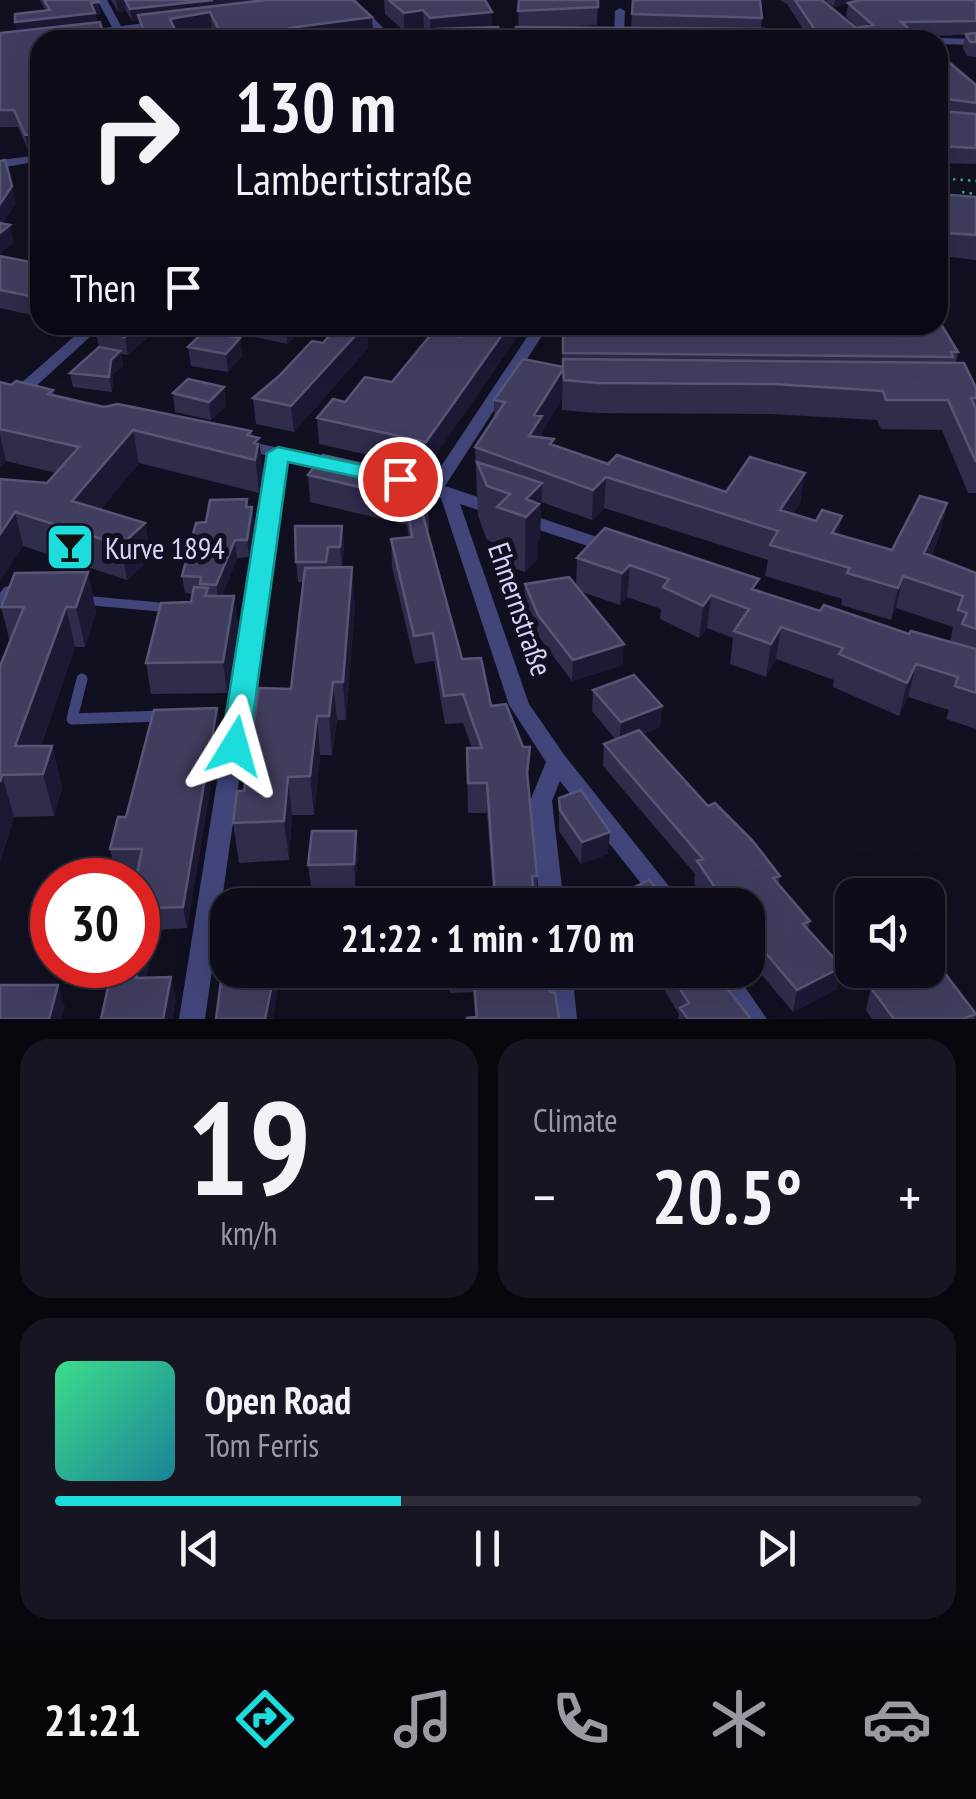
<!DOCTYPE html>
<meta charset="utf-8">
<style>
:root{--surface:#0d0c18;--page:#161521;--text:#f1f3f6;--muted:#9a9ba2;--line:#2d2c37;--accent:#1ddddc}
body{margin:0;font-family:"PT Sans Narrow",sans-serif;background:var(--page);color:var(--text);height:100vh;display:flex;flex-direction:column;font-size:38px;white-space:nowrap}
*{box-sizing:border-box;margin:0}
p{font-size:32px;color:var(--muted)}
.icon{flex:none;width:55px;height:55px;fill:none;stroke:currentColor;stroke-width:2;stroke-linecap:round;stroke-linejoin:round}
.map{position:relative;height:1019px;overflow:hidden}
.panel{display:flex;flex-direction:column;gap:20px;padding:20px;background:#07070d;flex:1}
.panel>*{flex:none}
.top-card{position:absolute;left:30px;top:30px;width:918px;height:305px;border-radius:30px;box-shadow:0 10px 40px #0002,0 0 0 2px var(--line);background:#0d0c18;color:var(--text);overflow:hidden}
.controls{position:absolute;left:835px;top:878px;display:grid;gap:20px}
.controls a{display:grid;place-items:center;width:110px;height:110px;border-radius:20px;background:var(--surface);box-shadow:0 10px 40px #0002,0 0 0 2px var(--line);font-size:50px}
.speed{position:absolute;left:30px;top:858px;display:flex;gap:20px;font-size:50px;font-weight:700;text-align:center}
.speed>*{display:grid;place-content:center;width:130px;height:130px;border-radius:50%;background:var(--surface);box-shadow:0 10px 40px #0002,0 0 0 2px var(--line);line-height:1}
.speed .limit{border:15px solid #d22;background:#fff;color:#111}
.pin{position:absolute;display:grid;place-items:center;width:85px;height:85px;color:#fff;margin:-42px;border:5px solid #fff;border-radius:50%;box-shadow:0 2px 10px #0007}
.me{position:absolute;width:110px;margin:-55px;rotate:8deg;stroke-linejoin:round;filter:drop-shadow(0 0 8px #0008)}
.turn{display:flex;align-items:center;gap:35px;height:210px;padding:0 40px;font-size:45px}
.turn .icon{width:130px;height:130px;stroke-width:2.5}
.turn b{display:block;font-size:70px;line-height:85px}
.then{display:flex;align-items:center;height:95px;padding:0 40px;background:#0003;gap:20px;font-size:38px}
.big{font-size:75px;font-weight:800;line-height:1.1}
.panel .card{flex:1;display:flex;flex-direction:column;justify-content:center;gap:15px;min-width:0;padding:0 35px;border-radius:30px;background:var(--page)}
.panel .dial{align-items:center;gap:0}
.dial b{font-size:130px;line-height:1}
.song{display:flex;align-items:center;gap:30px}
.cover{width:120px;height:120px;border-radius:15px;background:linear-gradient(135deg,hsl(150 70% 55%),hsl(190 70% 35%))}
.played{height:10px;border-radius:5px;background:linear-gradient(90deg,var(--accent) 40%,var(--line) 40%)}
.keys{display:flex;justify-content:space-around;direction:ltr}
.heat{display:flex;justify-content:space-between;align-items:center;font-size:55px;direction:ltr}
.panel .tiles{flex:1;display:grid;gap:20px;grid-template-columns:1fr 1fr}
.card:last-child{grid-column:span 2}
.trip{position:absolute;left:210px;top:888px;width:555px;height:100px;border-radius:30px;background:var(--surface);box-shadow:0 10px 40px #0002,0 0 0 2px var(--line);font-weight:800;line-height:100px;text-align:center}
.dock{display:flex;height:160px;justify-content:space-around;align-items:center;background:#05050a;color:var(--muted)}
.dock .icon{width:70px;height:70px}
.dock .selected{color:var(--accent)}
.dock b{font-size:45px;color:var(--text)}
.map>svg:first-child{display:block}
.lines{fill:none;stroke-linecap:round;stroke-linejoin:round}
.path{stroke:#3ea594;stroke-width:2.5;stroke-dasharray:2.5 5;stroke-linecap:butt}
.service-far1{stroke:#414579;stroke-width:9}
.service{stroke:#414579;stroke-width:11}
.minor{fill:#414579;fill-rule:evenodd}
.wall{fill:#2f2c4c}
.shaded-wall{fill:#1b1933}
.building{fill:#403e5f;stroke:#585677;stroke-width:2.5}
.route{fill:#1ddddc;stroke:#13908f;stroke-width:2.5}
.labels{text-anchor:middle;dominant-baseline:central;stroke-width:10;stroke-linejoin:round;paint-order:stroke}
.poi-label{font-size:30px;fill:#d5d5f9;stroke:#111020;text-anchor:start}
.street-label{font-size:30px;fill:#d5d5f9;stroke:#111020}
</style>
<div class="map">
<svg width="976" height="1019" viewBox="0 0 976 1019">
<rect width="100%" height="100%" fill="#111020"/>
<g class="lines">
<path class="path" d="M938,178l38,3
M962,192l14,2"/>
<path class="service-far1" d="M0,600l7,-9 10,1
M82,600l89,8"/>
<path class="service" d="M82,679l-10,40 90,-3"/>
<path class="minor" d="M97,0h10l14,26 42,-5 5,3 -44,8 3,8h-8l-4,-7 -38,3v-4l3,-1 32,-4z
M346,0h10l39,40h-10z
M620,8l5,3 -1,23 -5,3 -5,-3 1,-23z
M542,32v4l-3,1 -107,3 5,-3z
M938,38l38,1v6l-38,-1v-4h-4z
M40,155v6l-40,7v-8z
M87,325h16l-80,73h-12l-2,-3 2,-3z
M535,325h14l-104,161 173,58 3,4 -9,6 -6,-2 -146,-48 69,200 36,52 119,149h-26l-98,-124 -8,20 12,104h-24l-10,-104 16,-39 -37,-57 -68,-207 -43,-14 -3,-4 9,-5 26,8z
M238,439l101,22 8,5 -8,5 -54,-12 -80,560h-26l90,-563 -37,-9 -2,-3z
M546,970h26l5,49h-26z
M706,970h27l34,49h-28z"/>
</g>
<path class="wall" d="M40,0h57l4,14 -5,1 1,8 -57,17v110l-11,2 -11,-25h-18v-94l17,-2 -2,-9 31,-11z
M111,0h242l19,17 1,18 -38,5h-118l-5,-10 -34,6 2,4h-37l-4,-20 -7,1 -6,-10 -8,1z
M384,0h101l7,28 14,12h-69v-4h-6l-7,-8 -20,3 -19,-17z
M519,0h79l-1,25 -46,2 80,1 2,-28h127l2,18 -1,11 33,3 4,8h-284l2,-13h2z
M780,0h42l34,28h2l-12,-11 2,-13 -14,3 -9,-7h151v57l-9,-1 -4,-8 2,-13 -48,1 5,4h-112l-23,-36z
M938,53l38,32v79l-38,-1z
M938,194l38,3v63l-34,-4v-16h-4z
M0,256l40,8v53l-40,-9z
M162,325l-34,30 -7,-1 2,12 -10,8 -1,18 -39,-5 -3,-14 29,-25 -3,-16z
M254,325h52l-19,19 -32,-7z
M339,325h27l2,23 -74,84 -38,-8 -3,-26 70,-55z
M784,325h58l4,10h57l-6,-10h41l20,27 -2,11 20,25v105h-8l-26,-63 -61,-1 -4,-9 -107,-6 -173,-1 -35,-3v-12l-20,34 -1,6 13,7 54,19 118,28 79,-19 -5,30 -7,11 45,20 54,16 55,-47 -7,31 -9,22 45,17v156l-30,-10 3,-9 -41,-13 -9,19 -66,-29 1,-7 -58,-21 -10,18 -36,-13 3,-26 -26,-10 -8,10 -39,-19 1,-10 -34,-12 -7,8 -38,-13 41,73 -51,16 -34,-45 -14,-32 1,-20 51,1 1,-27 28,-30 152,63 63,20 89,23 41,8 3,-15 -57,-19 -5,12 -50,-15 1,-6 -77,-23 3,-16 -164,-52 -12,12 -51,-18 -1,35 -2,2v19l-13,14 -29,-10v-18l-9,-4 -9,-24 -3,-69 19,-29v-18l68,-33 1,-35h220z
M433,332l-6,136 -108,-24 -2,-26 28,-16 47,-20z
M240,338l2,18 -14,16 -37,-6 -3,-19z
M0,382l11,3 42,5 2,6 49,11 147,24 12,40 -4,22 -120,-30 -39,47 45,13 6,35 -24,22 -104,-34 -23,-67 47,4 9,-10 -50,-12 -6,6z
M224,387l2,19 -15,14 -36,-8 -2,-19z
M308,475l120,28 1,27h-2l35,129 29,47 32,41h7l-2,37 9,92v29h-91l47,-11 -6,-81h-19l-1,-65h5l-9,-25 -18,1 -11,-63 -19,3 -23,-97 -1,-28 18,-2 -2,-12 -97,-23z
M247,499l1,8h4l2,17 -5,33 -12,1 -15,38h12l4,30 -11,67 -76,1 -5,-31 45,-61 2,-8 -8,-1 -3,-17 24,-54z
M342,526l2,20 -2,21 13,37 -9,116h-9l-5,35h-12l-6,60h-22l-3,45 -50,3 -6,-40 11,-32 47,-102 13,-107h-6l-2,-20z
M88,572l8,40 -11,35h-10l-34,99h11l10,42 -8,28 -40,1 -14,45v-196l10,-24 -9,-35z
M593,690l69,16 -2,21 -17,7 65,72 72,70 -2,8 32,37 -2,9 29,59 -44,23 -33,-39 -4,2 -8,-13v-57h-39l-15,-22 1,-9 -92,-108 1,-22 12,-4 -24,-29z
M217,708l3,21 -33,199 -31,2 -10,48 30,21 -4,20h-71l8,-35h-44l-5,-19h78v-94h-23l-5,-22 16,-32z
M559,798l49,56 -27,10 -22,-33z
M356,831l2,22 -3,33 -44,1 -3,-22z
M449,970h94l-68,47 -2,-25 -23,1z
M652,970h67v8l32,41h-73l1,-5z
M871,988l105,24v4l-1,3h-103l-6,-9z"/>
<path class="shaded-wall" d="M116,0h9l1,11 -8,1z
M213,0h109l-112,12 2,18 -40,7 -2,-18 -32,-4 1,5 -7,1 -2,-12z
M835,0h31l-32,7z
M99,2l2,12 -5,1 1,10 -80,9 -2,-12z
M423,10l1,18 -20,3v-18z
M492,12v18l-55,-1v7h-6l-1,-18z
M372,17l1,18 -38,5h-57l11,-12z
M102,30l2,10h-11l-1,-9z
M40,133v17l-11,2 -4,-17z
M12,186l4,18 -16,23v-23z
M10,225l4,18 -14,11v-21z
M139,325h23l-34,30 -3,-18z
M287,325h19l-19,19z
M365,325l3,23 -74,84 -3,-26z
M509,325h17l-99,143 -1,-26z
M240,338l2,18 -14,16 -2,-18z
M120,351l3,15 -10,8 -1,18 -3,-15 2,-17z
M563,369l-1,29 -20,34 -1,14 -12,-10 5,-21z
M224,387l2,19 -15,14 -2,-18z
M133,430l6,33 -58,70 -9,-32z
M0,435l6,26 -6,6z
M259,438l4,33 -4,22 -5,-50z
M805,473l-5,30 -23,36 3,-29z
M606,477l-2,31 -12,12 1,-30z
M542,483l-2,54 -2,2v19l-13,14 1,-73z
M947,503l-7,31 -21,47 5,-28z
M252,507l2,17 -5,33 -2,-17z
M15,512l8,34 -23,36v-48z
M842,516l-6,31 -9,17 5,-31z
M145,523l6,35 -24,22 -6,-35z
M342,526l2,20 -2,21 -2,-20z
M235,540l2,18 -18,45 -3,-18z
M630,565l-3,32 -7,8 2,-32z
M352,567l3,37 -9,116 -3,-38z
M88,572l8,40 -11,35 -9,-40z
M903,576l-7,32 -5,12 7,-32z
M711,595l-4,33 -8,10 4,-32z
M234,596l4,30 -11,67 -4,-31z
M66,607l9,40 -44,127 -16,-28z
M781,627l-5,32 -10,18 5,-33z
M624,644l-1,21 -51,16 1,-21z
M916,664l-8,33 -9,19 8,-33z
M333,682l4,38 -5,35 -3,-39z
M662,706l-2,21 -41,16 2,-21z
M217,708l3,21 -33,199 -4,-21z
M317,716l3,39 -6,60 -4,-39z
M52,746l10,42 -8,28 -11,-42z
M2,775l12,42 -14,45v-80z
M288,777l4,38 -3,45 -5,-39z
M356,831l2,22 -3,33 -1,-22z
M610,832l-2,22 -27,10 1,-22z
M152,908l4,22 -15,70 -5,-22z
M764,951l-4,22 -4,2 4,-22z
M842,967l-5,22 -44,23 4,-22z
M275,970h6l-5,33 -3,16h-8z
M171,977l5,22 -4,20h-9z
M58,985l7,22 -4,12h-12z"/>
<path class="building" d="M44,0h53l2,2 -8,1 4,10 -80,9v-8l35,-4z
M125,0h88l-83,9z
M266,0h87l19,17 -83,11 1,11 -66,1 -14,-28 -40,7 10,21h-33l-9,-25z
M389,0h96l7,12 -62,6 -7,-8 -19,3z
M519,0h79v7l-80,4z
M633,0h127l2,18 -130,-4z
M795,0h27l34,28 17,-3 -25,-22 13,-3h115v21l-75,1 21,18 -101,-1z
M100,22l2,8 -10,1 4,9h-56v65l-3,1 3,5v22l-15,2 -11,-25h-14v-77z
M498,27l8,13h-59l-10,-11z
M516,27l248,2 30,3 4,8h-284z
M976,33v9h-6l-4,-8z
M938,53l38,32v18l-35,-5 -3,13 38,3v34l-38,-2z
M5,160l7,26 -12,18v-43z
M938,194l38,3v38l-29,-2 -1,-16 -8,-1z
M0,223l10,2 -10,8z
M0,256l40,8v34l-40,-8z
M938,319l20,33h-7l2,5 -390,-4v-21h12v-7h62v7h152l-3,-7h56l4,10h69l-5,-10h28z
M104,325h35l-14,12 -29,-5z
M339,325h26l-74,81 -38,-8 26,-22 33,-35 11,2z
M470,325h39l-83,117 -109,-24 16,-19 12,3 20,-25 27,5 41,-50 28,5z
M203,332l37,6 -14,16 -38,-7z
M99,347l21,4 -9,9 -2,17 -39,-4z
M523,359l40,8v-8l401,4 12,25v10h-5l5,11v53l-28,-62h-62l-3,-9 -109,-7 -176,-1 -34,-3 -1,-11 -29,46 8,1 -13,20 25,3 -4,5 58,20 9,-9 109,37 24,-35 55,16 -25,37 36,11 6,-11 20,6 -10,17 60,17 28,-54 27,7 -23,50 52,20v56l-14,-5 5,-11 -9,-3 5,-14 -60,-20 -5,12 -51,-15 3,-5 -80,-23 8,-14 -172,-54 -13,13 -118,-43 30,-45 -11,-2z
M188,379l36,8 -15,15 -36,-9z
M16,381l37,9 -5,4 56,13 14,-3 133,27 -4,4 12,3 -5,5 4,1 -3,16 -122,-30 -61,71 73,22 -24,22 -106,-33 -15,22v-55l47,4 32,-36 -79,-18v-47l11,3z
M323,455l101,23 4,25 -9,-2 43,158 19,-1 10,48 15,-2 17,43h7l-3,25 10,104h-5l3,29h-89v-8l49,-3 -8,-111h-19l-1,-35h15l-19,-54 -19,2 -11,-63 -19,3 -23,-97 21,-2 -6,-39 -98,-23z
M477,462l65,21 -16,16 13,5 -13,13 -29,-10 13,-13 -23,-8z
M247,499l-1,8h6l-5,33h-12l-19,45 -16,-1 1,-7 -19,-1 14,-53 10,-1 4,-22z
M295,526h47l-2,21h-12l-2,15h-30z
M605,528l154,51 -7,10 68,22 4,-6 85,29 2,-3 65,18v44l-21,-7 3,-9 -42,-13 -9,19 -68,-29 4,-6 -62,-21 -10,17 -37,-13 15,-22 -38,-14 -8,11 -40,-19 6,-8 -39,-14 -8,8 -45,-15z
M352,567l-9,115h-10l-4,34h-12l-7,60 -22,1 -4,44 -51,2 4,-32h7l15,-103 32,1 14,-121z
M88,572l-12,35h-10l-51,139h37l-9,28 -41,1 -2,7v-116l24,-59h-23l14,-34z
M569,577l55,67 -51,16 -35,-45 -13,-31z
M194,587l14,1 -3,8h29l-11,66 -77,1 15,-60 30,-1z
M634,675l28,31 -41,16 -28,-32z
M217,708l-34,199 -31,1 -16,70 35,-1 -8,42h-62l12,-54h25v-85h-2l6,-31h-32l8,-32h8l28,-107z
M639,730l69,76 7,-3 37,37 28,36 -7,2 37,43 -7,3 39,43 -45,23 -33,-39 -4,2 -12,-18v-30h-21l-30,-44 6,-2 -99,-115z
M581,790l29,42 -28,10 -22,-32 -1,-12z
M312,831h44l-2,33 -46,1z
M649,880l22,25h-73z
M232,890h55l-3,15h-54z
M228,928v42h47l-10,49h-49z
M937,963l39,51 -13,5h-69l-23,-31 48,-18h9v-3z
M473,970h70l1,7 6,15 5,1 4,26h-92v-1l10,-1z
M668,970h51l-4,3 36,46h-63l-8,-11 9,-5z
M0,985h58l-9,34h-49z"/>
<path class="route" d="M278,447l122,26 11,6 -11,7 -112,-24 -39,284 -14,10 -14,-10 46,-293z"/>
<defs>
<g id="bar-square" transform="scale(2.5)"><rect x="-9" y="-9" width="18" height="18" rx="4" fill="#1ddddc" stroke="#111020"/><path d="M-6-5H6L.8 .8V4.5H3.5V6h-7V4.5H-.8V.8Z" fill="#111"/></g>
</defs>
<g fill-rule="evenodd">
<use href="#bar-square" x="70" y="547"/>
</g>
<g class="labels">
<g class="poi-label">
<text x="105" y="547">Kurve 1894</text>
</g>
<g class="street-label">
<text transform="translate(521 609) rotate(71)">Ehnernstraße</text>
</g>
</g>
</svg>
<div class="controls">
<a><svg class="icon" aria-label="sound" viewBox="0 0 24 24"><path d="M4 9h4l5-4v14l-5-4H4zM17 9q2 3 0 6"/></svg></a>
</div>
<div class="speed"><div class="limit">30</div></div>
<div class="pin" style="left:400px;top:479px;background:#d93025"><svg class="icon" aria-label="arrive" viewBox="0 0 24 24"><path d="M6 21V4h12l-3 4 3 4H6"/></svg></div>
<svg class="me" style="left:235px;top:746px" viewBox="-20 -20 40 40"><path d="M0-17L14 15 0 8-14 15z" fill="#1ddddc" stroke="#fff" stroke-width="4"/></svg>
<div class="trip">21:22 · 1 min · 170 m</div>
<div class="top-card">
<div class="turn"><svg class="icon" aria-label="right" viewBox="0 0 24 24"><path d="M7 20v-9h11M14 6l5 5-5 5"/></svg><div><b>130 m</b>Lambertistraße</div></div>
<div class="then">Then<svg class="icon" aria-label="arrive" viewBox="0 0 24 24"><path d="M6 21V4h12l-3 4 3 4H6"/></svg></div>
</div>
</div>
<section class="panel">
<div class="tiles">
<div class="card dial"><b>19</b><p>km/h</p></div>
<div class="card"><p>Climate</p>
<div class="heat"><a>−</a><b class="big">20.5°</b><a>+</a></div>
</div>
<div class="card">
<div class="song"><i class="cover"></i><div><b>Open Road</b><p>Tom Ferris</p></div></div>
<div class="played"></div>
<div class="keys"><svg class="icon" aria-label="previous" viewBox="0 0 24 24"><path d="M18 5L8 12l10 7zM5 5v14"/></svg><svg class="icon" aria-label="pause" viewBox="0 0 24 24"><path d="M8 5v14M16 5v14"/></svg><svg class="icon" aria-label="next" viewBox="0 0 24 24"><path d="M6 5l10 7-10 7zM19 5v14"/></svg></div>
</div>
</div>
</section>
<nav class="dock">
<b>21:21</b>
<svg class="icon selected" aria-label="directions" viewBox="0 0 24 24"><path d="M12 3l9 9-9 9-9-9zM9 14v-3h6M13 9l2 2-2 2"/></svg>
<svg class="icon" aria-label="music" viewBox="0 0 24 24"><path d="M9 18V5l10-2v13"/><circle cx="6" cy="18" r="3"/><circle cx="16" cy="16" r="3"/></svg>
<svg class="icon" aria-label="phone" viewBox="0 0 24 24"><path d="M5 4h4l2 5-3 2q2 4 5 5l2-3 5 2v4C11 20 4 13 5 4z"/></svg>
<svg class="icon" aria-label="climate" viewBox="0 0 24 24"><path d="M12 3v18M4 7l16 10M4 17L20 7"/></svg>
<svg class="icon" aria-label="car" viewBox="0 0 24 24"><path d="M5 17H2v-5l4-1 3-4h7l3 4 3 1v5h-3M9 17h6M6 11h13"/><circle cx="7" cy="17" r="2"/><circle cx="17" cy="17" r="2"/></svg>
</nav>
